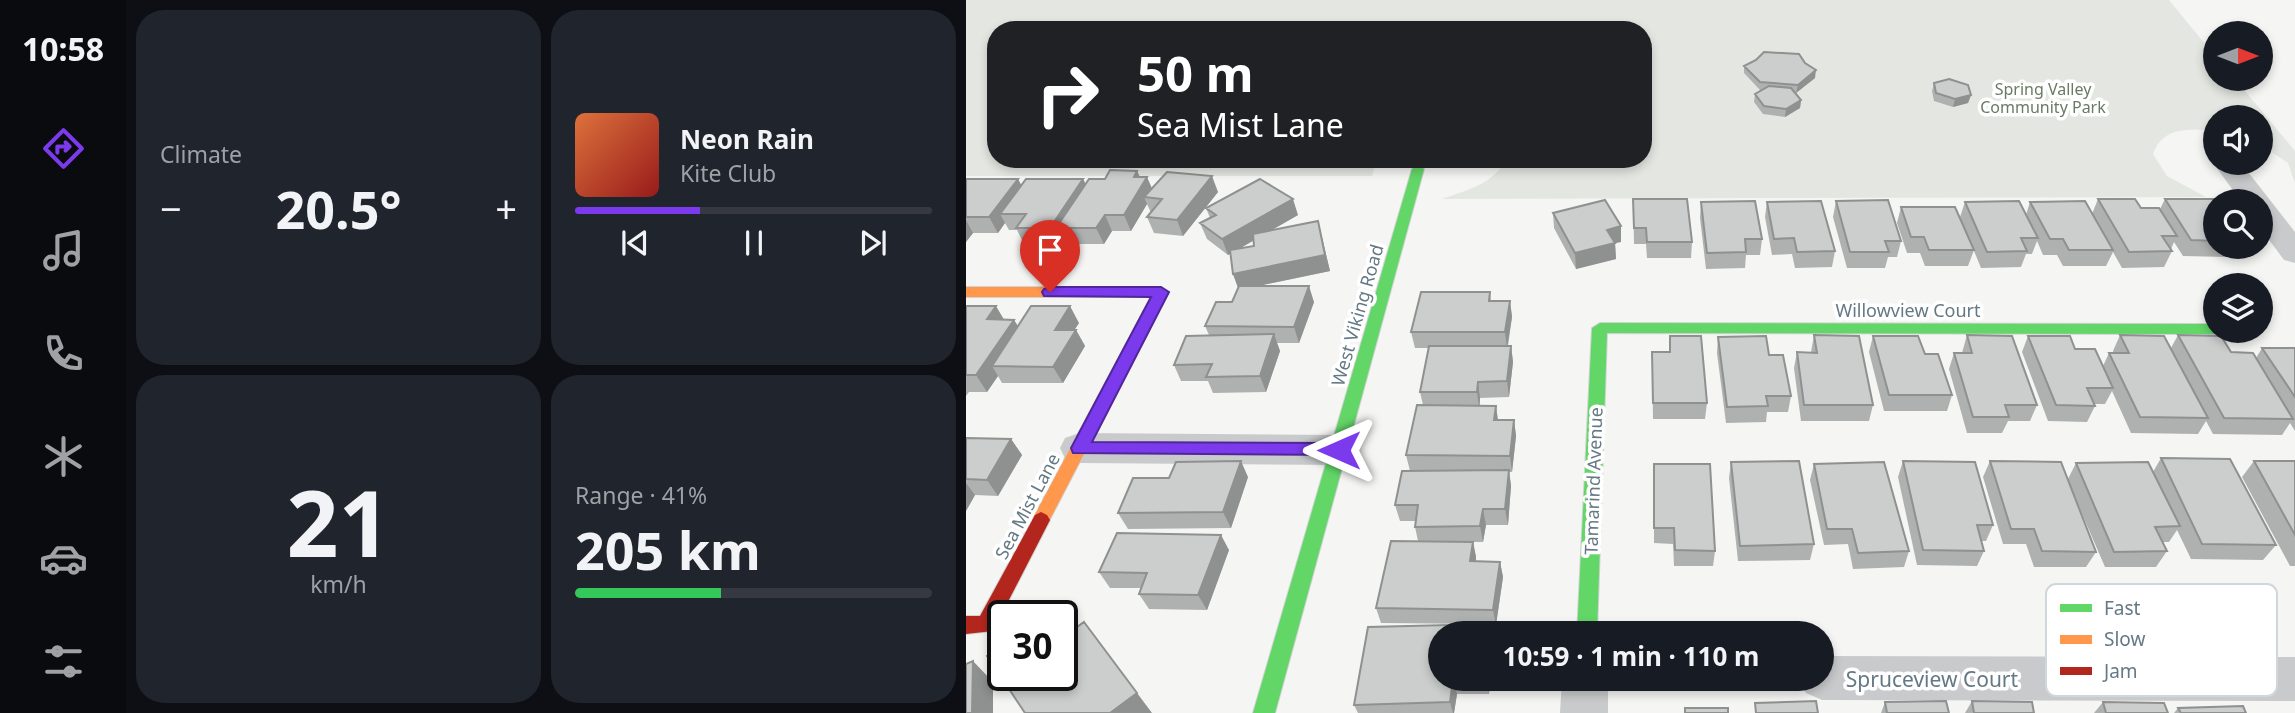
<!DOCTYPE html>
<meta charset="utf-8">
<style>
:root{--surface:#171b24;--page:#20242c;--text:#f1f3f6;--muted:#9ea1a6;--line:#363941;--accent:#7c3aed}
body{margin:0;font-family:"Noto Sans",sans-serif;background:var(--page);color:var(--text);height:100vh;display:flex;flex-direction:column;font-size:26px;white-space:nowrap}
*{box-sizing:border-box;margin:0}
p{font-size:23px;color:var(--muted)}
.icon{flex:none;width:38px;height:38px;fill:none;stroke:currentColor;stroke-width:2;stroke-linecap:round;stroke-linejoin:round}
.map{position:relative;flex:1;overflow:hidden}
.side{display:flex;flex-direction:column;gap:10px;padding:10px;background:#0d0f14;width:840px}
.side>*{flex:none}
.guide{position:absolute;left:21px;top:21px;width:665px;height:147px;border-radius:28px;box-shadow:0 4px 10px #0003;background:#202124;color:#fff;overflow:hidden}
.needle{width:46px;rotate:90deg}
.controls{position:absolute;left:1237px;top:21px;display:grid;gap:14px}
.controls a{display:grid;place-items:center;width:70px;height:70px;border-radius:50%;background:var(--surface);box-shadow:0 4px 10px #0003;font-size:35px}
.speed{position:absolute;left:21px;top:600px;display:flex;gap:14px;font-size:35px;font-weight:700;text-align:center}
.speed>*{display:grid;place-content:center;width:91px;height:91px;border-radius:50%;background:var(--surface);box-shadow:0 4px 10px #0003;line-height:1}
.speed .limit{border:4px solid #111;border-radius:10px;background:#fff;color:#111}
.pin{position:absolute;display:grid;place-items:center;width:60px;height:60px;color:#fff;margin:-72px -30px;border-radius:50% 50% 50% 0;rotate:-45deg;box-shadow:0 0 7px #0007}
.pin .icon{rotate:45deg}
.me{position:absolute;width:77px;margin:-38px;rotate:270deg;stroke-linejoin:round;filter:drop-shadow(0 0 5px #0008)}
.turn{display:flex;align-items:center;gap:24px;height:147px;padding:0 35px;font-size:32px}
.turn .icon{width:91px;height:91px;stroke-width:2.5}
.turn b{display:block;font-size:49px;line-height:60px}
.big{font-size:52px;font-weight:700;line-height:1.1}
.side .tile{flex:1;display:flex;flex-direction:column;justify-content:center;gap:10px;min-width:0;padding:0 24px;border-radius:28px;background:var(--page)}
.side .dial{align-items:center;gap:0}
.dial b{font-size:91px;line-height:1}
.song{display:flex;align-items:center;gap:21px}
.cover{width:84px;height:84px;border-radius:10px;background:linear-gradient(135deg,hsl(20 70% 55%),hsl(0 70% 35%))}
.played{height:7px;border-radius:4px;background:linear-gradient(90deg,var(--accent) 35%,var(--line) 35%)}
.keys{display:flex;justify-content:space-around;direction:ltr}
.heat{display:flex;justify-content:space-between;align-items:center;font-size:38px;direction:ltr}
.charge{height:10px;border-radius:5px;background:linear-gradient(90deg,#34c759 41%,var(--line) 0)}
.side .tiles{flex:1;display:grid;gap:10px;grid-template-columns:repeat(2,1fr)}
.trip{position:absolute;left:462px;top:621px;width:406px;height:70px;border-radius:35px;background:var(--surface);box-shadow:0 4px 10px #0003;font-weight:700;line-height:70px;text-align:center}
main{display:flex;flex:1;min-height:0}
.tab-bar{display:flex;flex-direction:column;width:126px;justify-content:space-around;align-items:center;background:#090b0e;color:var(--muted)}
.tab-bar .icon{width:49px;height:49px}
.tab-bar .current{color:var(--accent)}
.tab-bar b{font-size:32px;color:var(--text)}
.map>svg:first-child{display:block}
.green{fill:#e4e7e1}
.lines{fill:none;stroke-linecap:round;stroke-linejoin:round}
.fast-casing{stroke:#d1d3d3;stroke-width:2}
.slow-casing{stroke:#d1d3d3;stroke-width:2}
.jam-casing{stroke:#d1d3d3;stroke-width:2}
.street{fill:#c9cacb;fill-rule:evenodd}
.fast{fill:#63d668;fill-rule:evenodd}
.slow{fill:#ff974d;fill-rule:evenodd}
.jam{fill:#b3261e;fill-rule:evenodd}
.wall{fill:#afb1b1;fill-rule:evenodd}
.shaded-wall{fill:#8f9090}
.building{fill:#cccece;stroke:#8f9090;stroke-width:2}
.route{fill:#7c3aed;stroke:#51269a;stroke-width:2}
.labels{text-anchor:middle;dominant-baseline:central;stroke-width:7;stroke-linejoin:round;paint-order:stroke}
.far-park-label{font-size:16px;fill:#6a7b63;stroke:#fff}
.street-label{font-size:18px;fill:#647984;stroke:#fff}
.near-street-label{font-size:21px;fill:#647984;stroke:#fff}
.key{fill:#fff;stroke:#d0d7da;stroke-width:2}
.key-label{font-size:19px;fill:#647984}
</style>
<main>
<nav class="tab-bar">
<b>10:58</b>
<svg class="icon current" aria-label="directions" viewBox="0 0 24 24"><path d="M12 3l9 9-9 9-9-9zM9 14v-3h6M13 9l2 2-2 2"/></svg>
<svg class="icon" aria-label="music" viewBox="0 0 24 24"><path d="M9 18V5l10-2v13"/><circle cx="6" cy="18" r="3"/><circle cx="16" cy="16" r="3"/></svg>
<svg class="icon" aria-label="phone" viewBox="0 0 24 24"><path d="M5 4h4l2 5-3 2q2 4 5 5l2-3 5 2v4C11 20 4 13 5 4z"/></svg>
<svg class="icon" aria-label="climate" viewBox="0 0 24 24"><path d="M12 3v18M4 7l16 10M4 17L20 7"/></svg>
<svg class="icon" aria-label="car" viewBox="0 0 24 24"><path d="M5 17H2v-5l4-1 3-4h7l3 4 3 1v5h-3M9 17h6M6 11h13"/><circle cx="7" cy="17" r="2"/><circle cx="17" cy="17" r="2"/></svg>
<svg class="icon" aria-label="filters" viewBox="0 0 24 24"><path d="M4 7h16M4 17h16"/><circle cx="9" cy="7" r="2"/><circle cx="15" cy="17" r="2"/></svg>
</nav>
<section class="side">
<div class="tiles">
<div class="tile"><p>Climate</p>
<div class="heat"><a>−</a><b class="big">20.5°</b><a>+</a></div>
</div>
<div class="tile">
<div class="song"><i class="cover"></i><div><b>Neon Rain</b><p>Kite Club</p></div></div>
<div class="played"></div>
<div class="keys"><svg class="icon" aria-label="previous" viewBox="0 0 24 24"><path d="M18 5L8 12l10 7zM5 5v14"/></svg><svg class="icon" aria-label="pause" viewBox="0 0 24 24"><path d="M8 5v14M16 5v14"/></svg><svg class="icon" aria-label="next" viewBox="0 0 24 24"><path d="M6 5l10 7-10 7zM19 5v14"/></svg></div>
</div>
<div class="tile dial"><b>21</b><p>km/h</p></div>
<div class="tile"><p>Range · 41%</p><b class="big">205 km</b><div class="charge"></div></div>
</div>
</section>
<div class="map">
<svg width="1329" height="713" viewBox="0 0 1329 713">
<rect width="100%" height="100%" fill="#f5f5f4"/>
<path class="green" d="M0,0h1203l46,56 1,23h19l60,72v32l-7,-20 -27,-18v-28h-45l-1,14c-25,-2 -52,-5 -62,23l14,22 39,21 -764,2c25,-9 52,-15 64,-40h137v-129h-647v129h381l-5,17h-406z"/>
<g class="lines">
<g class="fast-casing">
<path id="fast" d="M452,165l6,4 -149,544h-22l159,-544z
M634,323l616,1v7h7l-7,3 -609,-1 -10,301h-20l15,-306z"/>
</g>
<g class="slow-casing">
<path id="slow" d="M0,287h195l7,5 -121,233 -6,3 -6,-3 -3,-5 119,-223h-185z"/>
</g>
<g class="jam-casing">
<path id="jam" d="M75,512l6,3 3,5 -57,111 -27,3v-18h14l55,-101z"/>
</g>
<path class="street" d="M1250,159v4h25l54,69v31l-11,-3 -23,-31v-28h-20l-28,-38z
M113,433l260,2 14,4 5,11 -5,11 -14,4 -260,-2 -14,-5 -5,-10 5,-10z
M856,656l473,1v44l-473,-1 -16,-7 -7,-14h23z
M596,679h46v34h-48z"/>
<use href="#fast" class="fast"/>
<use href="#slow" class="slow"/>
<use href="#jam" class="jam"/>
</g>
<path class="wall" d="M778,66l71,12 -19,15h-1l6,7 -1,8 -15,9 -22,-3 -9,-12 1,-8 7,-4h-2l-16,-17z
M968,83l37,12 -3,8 -15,4 -19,-6 -2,-10z
M171,171l3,6 12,11 66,4 -35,44 -29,-3 -7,-16 4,-4 -4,-9 -16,27h-19l-8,13h-40l-2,-5 -4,5h-34l-7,-14h-8l-4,-7 -7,10h-25l-7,9v-63h52l3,6 62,-6 3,5z
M667,199l59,43 -1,16h-44l-1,-14h-12z
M1132,199l43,9 19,1 5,-10 51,2v46h16l-5,10 -44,-1 -9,-14 -3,7 1,2 -8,16 -42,1 -9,-16 -7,14h-43l-6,-11h-14l-6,-14 -5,13h-6l-5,13 -40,1 -21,-51 5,-15 61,13 4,-13 62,12z
M870,201l65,40 -4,16h-9l-3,11h-38l-14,-51z
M735,202l61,37 -2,16h-14l-1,13 -39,1 -6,-51z
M801,202l68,49 -3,16 -37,1 -3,-14 -20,1 -7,-38z
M935,207l73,43 -6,16h-43l-5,-13h-13l-10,-30z
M240,208l92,7 -26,15 46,-9 12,50 -72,15 56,16 -15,41h-22l3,8 -14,41 -53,1 -5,-12h-27l-7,-16 35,-30 -4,-9 27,-24 6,-14 -5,-14 -2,-21 -3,2 -21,-16 -7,-16 10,-5zM287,241l1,5 -15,3z
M587,213l68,29 -6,1 1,16 -40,10 -22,-41z
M455,292h69l1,9h19l2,16 -4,29h3l2,16 -4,35 -29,1v8h16l2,14h16l2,16 -4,36h-3l2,14 -3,39h-22l-3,17h-10l3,15v4l24,1 3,15 -7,48 -6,-1 2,10h-52v45h50l-1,15h-32l-3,19h-96l-4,-8 14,-78 117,-3 -104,-1 -5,-15 15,-67h27l-3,-14 1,-6h-16l-5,-16 7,-34h8l-4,-16 11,-50h6l-3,-13 9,-44h-14l-4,-16z
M0,306l38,13 10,1 4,6 61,-3 -5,7h2l9,16 -22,37h-61l-4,-7 -11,16h-18l-3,4z
M848,335l59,70 -4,16h-68l-7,-53 3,-16h14z
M1001,335l70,70 -7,16h-22l-6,12h-35l-18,-64 5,-16h8z
M1154,335l51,13 7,-13 53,17 25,6 6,-10h33v83l-5,-8 -8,12 -69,-1 -7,-13 -8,13 -67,-1 -19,-42 -7,13h-11l1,2 -8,16 -39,-1 -26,-69 6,-16 47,13 28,17 6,-13h4v-2z
M704,336l37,67 -2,16h-52l-1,-67h17z
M907,336l79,59 -5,16h-63l-15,-59z
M752,337l51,18 22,41 -3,16h-21l-1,10 -40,1 -9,-70z
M0,438l45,1 11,16 -24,41 -23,-1 -9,16z
M1195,458l115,87 -13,15 -72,-1 -14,-29 -8,12h-7l5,9 -11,16h-51l-35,-81 26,66 -10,15h-52l-8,-23h-23l-20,-67 7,-16 78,18 8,-16 77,9z
M937,461l90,64 -7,16h-5l3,10 -7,15 -60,-1 -19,-88z
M1288,461h41v105h-5l-48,-89z
M765,462l83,82 -4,16 -72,1 -9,-83z
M848,464l95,87 -5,16 -51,2 -5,-25 -24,1 -14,-65z
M282,477l-17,51 -103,1 -10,-16 51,-35z
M688,480l61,71 -2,15h-39l-1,-22 -19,-1z
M263,550l-22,60 -58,-1 -10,-15 2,-6h-31l-11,-16z
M1006,701l62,12h-69z
M919,702l64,11h-68z
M1137,702l65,11h-74z
M1212,708l68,5h-72z"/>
<path class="shaded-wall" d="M850,70l-1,8 -19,15 2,-8z
M1005,95l-3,8 -15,4 2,-8z
M835,100l-1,8 -15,9 1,-8z
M171,171l6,13 4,-7 7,16 -10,4 3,7 -16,27 -7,-16 10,-38z
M246,176l6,16 -35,44 -6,-16z
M52,179l8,15 -26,20 5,9 -7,10 -9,-16z
M117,179l7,15 -34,34 6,11 -4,5 -8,-16z
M327,199l5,16 -70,40 -6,-16z
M139,215l7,16 -8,13 -8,-16z
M0,220l7,13 -7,9z
M352,221l12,50 -91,19 -6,-16z
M655,226v16l-6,1 1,16 -40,10 -1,-16 32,-23z
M343,286l5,16 -15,41 -5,-16z
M544,301l2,16 -5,31 -2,-16z
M30,306l10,17 -19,-4z
M104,306l9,17 -15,23 -9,-16z
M48,320l10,16 -32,30 6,10 -11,16 -11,-17z
M110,330l9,16 -22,37 -10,-16z
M308,334l6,17 -14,41 -6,-16z
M545,346l2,16 -4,35 -2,-16z
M512,382l2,16 -1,10 -2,-16z
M530,406l2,16 -4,-2z
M548,420l2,16 -4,36 -2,-16z
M45,439l11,16 -24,41 -11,-16z
M275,461l7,16 -17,51 -8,-16z
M543,470l2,16 -3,39 -3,-16z
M0,483l9,12 -9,16z
M517,509l3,16 -3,17 -3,-16z
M255,535l8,15 -22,60 -9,-15z
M507,542l3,15 -2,20 -4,-16z
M534,562l3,15 -7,48 -3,-15z
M118,622l68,91h-42z
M7,661l20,21v31h-21z
M520,679h4l-1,15z
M487,680l4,14 -3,19h-1l-3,-11z"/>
<path class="building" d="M798,52l35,2 6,9 11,7 -18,15 -38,-3 -16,-16 12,-6z
M983,79l19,6 3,10 -16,4 -19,-6 -2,-10z
M803,86l22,2 10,12 -15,9 -22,-3 -9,-12z
M144,170l27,1 -3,6h13l-23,38h-19l-9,13h-40l33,-49h16z
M201,172l45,4 -35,44 -30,-3 15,-18 -18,-2z
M0,179h52l-29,38h-23z
M60,179h57l-33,49h-34l10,-14h-26z
M294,179l33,20 -71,40 -22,-16 16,-8 -10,-7z
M667,199h54l5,43h-45l-1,-14h-12z
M1132,199h37l6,9h18l18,28h-15l10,15 -43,1z
M1199,199h54l2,2h-5v40l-25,-1z
M639,200l16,26 -14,4 8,13 -40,10 -22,-40z
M922,200l13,41h-16l4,11h-39l-14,-51z
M789,201l7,38h-17l1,13 -39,1 -6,-51z
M855,201l14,50 -38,1 -3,-14 -20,1 -7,-37z
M1053,201l19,37h-17l6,13 -40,1 -22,-50z
M1119,201l28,49h-44l-6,-11h-13l-20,-37z
M935,207h54l19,43h-45l-5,-13h-13z
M352,221l7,34 -92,19 -3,-24 24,-4 -1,-12z
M273,286h70l-15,41 -89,-1 11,-24h16z
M455,292h69l-1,9h21l-5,31h-94z
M0,306h30l-9,13 27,1 -38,55h-10z
M65,306h39l-15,24h21l-23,37 -61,-1z
M308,334l-14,42 -54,1 6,-13 -38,1 12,-29z
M848,335l45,1 14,69h-69l-7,-53 20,1z
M1001,335l45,1 25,69h-32l4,12h-36l-19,-64h18z
M1154,335l44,1 44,82 -68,-1 -31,-64h20z
M1212,335l43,1 10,16 22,1 40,66 -69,-1z
M704,336h31l6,67h-54l-1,-51h18z
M800,336l3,19h14l8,41h-25l2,10 -41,1 -9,-70z
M907,336h45l7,18h13l14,41h-63z
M1062,336h42l5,13h20l18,39h-26l8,18 -39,-1z
M463,346h82l-4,35 -29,1 -1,10h-57z
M1296,348h33v49z
M451,405l79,1 -2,14h20l-4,36 -104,-1z
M0,438l45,1 -24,41 -21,-1z
M1195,458l69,1 46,86 -74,-1z
M275,461l-18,51 -105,1 15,-35h36l7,-16z
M833,461l15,83 -74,2 -9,-84z
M937,461l72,1 18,63h-16l7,26 -61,-1z
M1024,461l71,1 35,90 -54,-1 -8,-22h-23z
M1288,461h41v74z
M918,462l25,89 -51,2 -6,-24h-25l-13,-65z
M1182,462l32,64 -25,1 12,24 -53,1 -38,-89z
M688,464h56l5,87 -40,-1 -1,-22h-20z
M543,470l-4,39h-22l-3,17 -65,1 3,-22h-23l7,-34z
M151,533l104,2 -23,60 -59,-1 8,-21 -48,-1z
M425,541l82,1 -3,19 30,1 -7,48 -117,-2z
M118,622l53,71 -27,20h-85l-38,-57 16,-11v31h59v-38z
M524,624l-1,10h-49v45h46l-33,1 -3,22 -96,3 14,-78z
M7,661l-1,52h-6v-49z
M850,701l2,12h-62l-1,-10z
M980,701l3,12h-62l-2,-11z
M1006,701l60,1 2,11h-60z
M1137,702l61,1 4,10h-62z
M1277,706l3,7h-65l-3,-5z
M719,708h43v5h-43z"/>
<path class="route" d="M84,287h111l8,5 -77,150 247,1 6,2 3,5 -3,5 -272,-2 -2,-5 80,-151 -107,-1 -2,-4 2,-3z"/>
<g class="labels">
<g class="far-park-label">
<text x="1077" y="89">Spring Valley<tspan x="1077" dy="18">Community Park</tspan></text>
</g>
<g class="street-label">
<text x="942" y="310">Willowview Court</text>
<text transform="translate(391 315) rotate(-74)">West Viking Road</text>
<text transform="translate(627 481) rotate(-88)">Tamarind Avenue</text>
<text transform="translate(61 506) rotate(-62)">Sea Mist Lane</text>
</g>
<g class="near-street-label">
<text x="966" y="679">Spruceview Court</text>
</g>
</g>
<rect x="1080" y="584" width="231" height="112" rx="10" class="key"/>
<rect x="1094" y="604" width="32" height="8" fill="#63d668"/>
<rect x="1094" y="635" width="32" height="9" fill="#ff974d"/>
<rect x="1094" y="667" width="32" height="8" fill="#b3261e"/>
<g class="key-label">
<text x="1138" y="615">Fast</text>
<text x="1138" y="646">Slow</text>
<text x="1138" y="678">Jam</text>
</g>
</svg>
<div class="controls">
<a><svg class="needle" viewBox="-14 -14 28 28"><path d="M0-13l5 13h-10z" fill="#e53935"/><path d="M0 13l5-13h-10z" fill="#9ea1a6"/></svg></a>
<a><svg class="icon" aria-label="sound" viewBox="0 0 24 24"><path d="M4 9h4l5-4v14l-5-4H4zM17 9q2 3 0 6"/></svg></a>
<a><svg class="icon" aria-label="search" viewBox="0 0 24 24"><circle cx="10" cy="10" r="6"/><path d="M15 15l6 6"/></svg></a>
<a><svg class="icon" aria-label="layers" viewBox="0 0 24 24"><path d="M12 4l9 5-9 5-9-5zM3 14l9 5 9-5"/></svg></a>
</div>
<div class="speed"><div class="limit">30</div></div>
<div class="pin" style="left:84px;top:292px;background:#d93025"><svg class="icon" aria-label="arrive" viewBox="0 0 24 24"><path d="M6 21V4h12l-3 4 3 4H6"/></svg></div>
<svg class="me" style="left:373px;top:450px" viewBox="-20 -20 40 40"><path d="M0-17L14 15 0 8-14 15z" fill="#7c3aed" stroke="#fff" stroke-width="4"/></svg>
<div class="trip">10:59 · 1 min · 110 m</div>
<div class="guide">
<div class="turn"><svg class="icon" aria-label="right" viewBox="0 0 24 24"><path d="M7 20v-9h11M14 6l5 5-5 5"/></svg><div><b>50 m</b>Sea Mist Lane</div></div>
</div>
</div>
</main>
